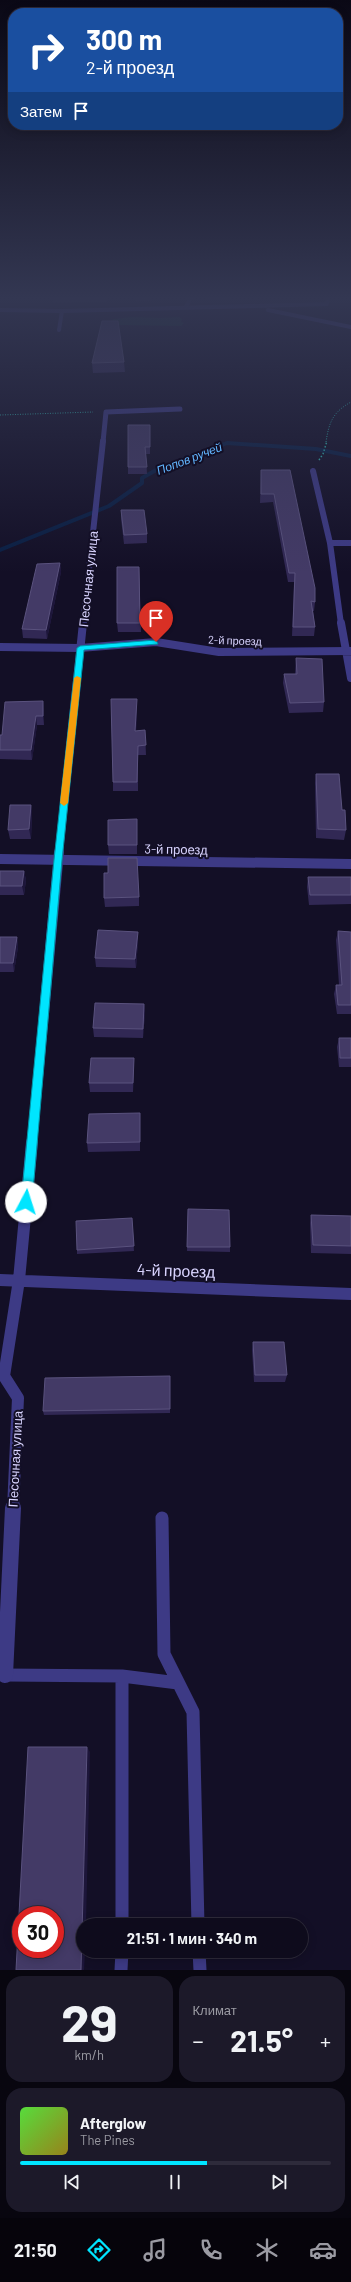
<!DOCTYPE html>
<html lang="ru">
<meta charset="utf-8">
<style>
:root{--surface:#0e0b1c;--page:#1c1929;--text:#f1f3f6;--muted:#9b9ba3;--line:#2e2b3b;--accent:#00e5ff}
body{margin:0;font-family:Barlow,sans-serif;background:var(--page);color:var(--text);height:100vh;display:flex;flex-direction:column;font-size:15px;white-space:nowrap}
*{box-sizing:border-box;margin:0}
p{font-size:13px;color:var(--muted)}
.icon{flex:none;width:22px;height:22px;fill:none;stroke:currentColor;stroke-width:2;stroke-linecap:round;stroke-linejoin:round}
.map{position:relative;height:1970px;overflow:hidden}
.sheet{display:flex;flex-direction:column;gap:6px;padding:6px;background:#08060f;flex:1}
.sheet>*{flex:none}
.top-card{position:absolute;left:8px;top:8px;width:335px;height:122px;border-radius:16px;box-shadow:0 2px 10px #0003,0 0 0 1px var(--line);background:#1a4fa0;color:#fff;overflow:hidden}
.speed{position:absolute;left:12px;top:1906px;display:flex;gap:8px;font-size:20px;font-weight:700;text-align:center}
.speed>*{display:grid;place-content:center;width:52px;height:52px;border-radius:50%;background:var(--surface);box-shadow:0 2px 10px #0003,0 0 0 1px var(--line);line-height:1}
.speed .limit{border:6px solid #d22;background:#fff;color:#111}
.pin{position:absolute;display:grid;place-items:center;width:34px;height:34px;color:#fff;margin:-41px -17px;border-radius:50% 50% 50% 0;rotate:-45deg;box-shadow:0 0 4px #0007}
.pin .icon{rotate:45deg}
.me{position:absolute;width:44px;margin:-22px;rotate:5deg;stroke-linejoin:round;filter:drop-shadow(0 0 3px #0008)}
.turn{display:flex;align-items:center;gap:14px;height:84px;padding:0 12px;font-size:18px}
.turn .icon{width:52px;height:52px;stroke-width:2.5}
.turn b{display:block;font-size:28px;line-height:34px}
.then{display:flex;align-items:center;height:38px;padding:0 12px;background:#0003;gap:8px;font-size:15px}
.big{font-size:30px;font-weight:700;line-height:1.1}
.sheet .tile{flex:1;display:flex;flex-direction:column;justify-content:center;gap:6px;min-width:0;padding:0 14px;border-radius:16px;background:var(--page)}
.sheet .dial{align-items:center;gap:0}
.dial b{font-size:52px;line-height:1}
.song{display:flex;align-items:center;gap:12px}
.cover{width:48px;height:48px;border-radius:6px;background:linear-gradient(135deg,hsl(110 70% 55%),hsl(50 70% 35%))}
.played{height:4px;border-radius:2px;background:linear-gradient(90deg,var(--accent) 60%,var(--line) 60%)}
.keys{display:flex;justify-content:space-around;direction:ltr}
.heat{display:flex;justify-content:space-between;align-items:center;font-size:22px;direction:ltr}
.sheet .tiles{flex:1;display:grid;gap:6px;grid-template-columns:1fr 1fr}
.tile:last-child{grid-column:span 2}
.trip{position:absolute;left:76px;top:1918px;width:232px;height:40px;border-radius:20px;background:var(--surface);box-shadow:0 2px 10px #0003,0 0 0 1px var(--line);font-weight:700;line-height:40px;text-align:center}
.tabs{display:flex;height:64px;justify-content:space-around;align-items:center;background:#06040b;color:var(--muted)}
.tabs .icon{width:28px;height:28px}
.tabs .on{color:var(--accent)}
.tabs b{font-size:18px;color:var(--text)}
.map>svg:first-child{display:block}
.green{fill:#12302f}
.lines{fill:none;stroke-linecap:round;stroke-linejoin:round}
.stream{stroke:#0a1f44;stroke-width:4}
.path-far1{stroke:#2fb8b0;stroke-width:1;stroke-dasharray:1 1.5;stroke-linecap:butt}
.path{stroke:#2fb8b0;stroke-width:1.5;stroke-dasharray:1.5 2;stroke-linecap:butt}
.lane-far1{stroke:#3d3a85;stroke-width:4}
.lane{stroke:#3d3a85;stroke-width:13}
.street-far5{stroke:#3d3a85;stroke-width:5}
.street-far4{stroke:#3d3a85;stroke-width:6}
.street-far3{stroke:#3d3a85;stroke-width:8}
.street-far2{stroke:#3d3a85;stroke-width:10}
.street-far1{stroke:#3d3a85;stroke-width:12}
.street{stroke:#3d3a85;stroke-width:16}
.wall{fill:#312854}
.shaded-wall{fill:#1d163a}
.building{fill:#433a66;stroke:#5a527e;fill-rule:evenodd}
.route{fill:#00e5ff;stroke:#0095a6}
.slow{fill:#f59e0b}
.labels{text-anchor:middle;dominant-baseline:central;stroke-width:4;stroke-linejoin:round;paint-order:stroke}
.far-street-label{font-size:11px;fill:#d9d4ff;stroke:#130f26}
.far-water-label{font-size:12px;font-style:italic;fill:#62b6ff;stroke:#130f26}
.street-label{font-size:13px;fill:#d9d4ff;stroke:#130f26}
.near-street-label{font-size:16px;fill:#d9d4ff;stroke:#130f26}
</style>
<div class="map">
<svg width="351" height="1970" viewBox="0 0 351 1970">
<rect width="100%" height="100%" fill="#130f26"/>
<path class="green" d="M133,317l27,1 19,-1 3,2 -1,3 3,1 -3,3 -62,-1 -8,-3 2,-3z"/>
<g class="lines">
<path class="stream" d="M0,550l109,-44 33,-23v-5l16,-9 69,-26 89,6 35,7"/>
<path class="path-far1" d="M0,415l93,-3
M326,442c3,-20 7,-30 25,-40"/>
<path class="path" d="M319,460l4,-6 4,-13"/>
<path class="lane-far1" d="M186,307l5,-10
M0,310l62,1 265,-7 1,-7
M268,310l83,17
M59,330l3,-19"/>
<path class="lane" d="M162,1518l2,136 29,58 5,213
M5,1675l117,1v249
M122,1676l56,7
M199,1951l1,19
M121,1970l1,-19"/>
<path class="street-far5" d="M103,442l3,-30 74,-3"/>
<path class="street-far4" d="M313,471l17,72 11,81
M330,543h21
M83,624l20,-183"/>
<path class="street-far3" d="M341,623l10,55
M0,647l80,1 76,-6 63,10 132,-1
M59,853l24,-230"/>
<path class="street-far2" d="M0,859l351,5
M32,1143l27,-291"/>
<path class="street-far1" d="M0,1280l351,14
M13,1509l5,-111 -14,-22 15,-96 13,-138"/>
<path class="street" d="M5,1675l8,-167"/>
</g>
<path class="wall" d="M52,297h55v5l-54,1z
M135,297h16v4h-16z
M205,297h26v2l-25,1z
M124,362l1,10 -32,1 -1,-10z
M128,425h22v29h-4l1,20h-19z
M261,470h29l25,132 -1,9h-1l2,16 -1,9h-22l2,-54h-6l-15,-80 -13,1z
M121,510l26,24v9l-23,1 -3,-25z
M60,563l1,9 -14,67 -24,-1 -1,-9z
M139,567l2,65h-23l-1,-9z
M296,658l28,44 -1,10 -34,1 -6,-30 1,-9h11z
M137,708l-1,23 9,-1 1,25h-8v36h-25v-9z
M44,710v15h-7l-5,35 -32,-1v-24h2z
M316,774l26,36 4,20 -2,10 -28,-2 -1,-55z
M31,805l1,9 -1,25h-21l-2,-9z
M137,819v35h-28l-1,-9z
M0,871h24l2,9 -2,15h-24z
M308,877h43v27l-42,1 -2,-18z
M139,897v9l-34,1 -1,-9z
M338,931l13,1v82h-14l-3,-20 2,-9h3l-3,-45z
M138,932v9l-2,27 -40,-1 -1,-9z
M0,937h17l1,10 -4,25h-14z
M144,1004l1,9 -2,25 -49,-1 -1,-9z
M339,1038h12v29h-12l-2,-20z
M134,1058v9l-1,25h-43l-1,-9z
M140,1113v38l-52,1 -1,-9z
M188,1209l42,38v5l-43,-1z
M311,1215l40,1v38l-40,-1 -1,-30z
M132,1218l2,33 -57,3v-4z
M253,1342l34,33 -2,7h-31l-2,-32z
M170,1376v37l-126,2 -1,-4z"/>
<path class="shaded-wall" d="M60,563l1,9 -14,67 -1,-9z
M137,699v9l-1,32 -1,-9z
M43,701l1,9v15l-1,-9z
M36,716l1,9 -5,35 -1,-10z
M31,805l1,9 -1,25 -2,-10z
M24,871l2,9 -2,15 -2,-9z
M138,932v9l-2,27 -1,-9z
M17,937l1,10 -4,25 -1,-9z
M144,1004l1,9 -2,25v-9z
M87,1747l3,5 -4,173h-3v26h2l-1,19h-3z"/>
<path class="building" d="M102,321h16l6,41 -32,1z
M128,425h22v22h-5l2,20h-19z
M261,470h29l25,118v14l-4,-1 4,26h-22l2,-54h-6l-15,-79h-13z
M121,510h23l3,24 -23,1z
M60,563l-14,67 -24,-1 15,-65z
M117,567h22l1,56h-23z
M296,658l26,1 2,43 -34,1 -6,-29h13z
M111,699h26l-2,32 10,-1 1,15 -8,1 -1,36h-24z
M43,701v15h-7l-5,34h-31v-15h2l3,-33z
M316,774h23l3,36h3l1,20 -28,-1z
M10,805h21l-2,24 -21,1z
M137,819v26h-29v-25z
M108,858h29l2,39 -35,1v-25h4z
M0,871h24l-2,15h-22z
M308,877h43v18h-41z
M98,930l40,2 -3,27 -40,-1z
M338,931l13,1v73h-13l-2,-20h6z
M0,937h17l-4,26h-13z
M95,1003l49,1 -1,25 -50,-1z
M339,1038h12v20h-11z
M91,1058h43l-1,25h-44z
M140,1113v29l-53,1 2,-29z
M188,1209l41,1 1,37h-43z
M311,1215l40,1v30l-38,-1z
M132,1218l2,28 -57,4 -1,-29z
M253,1342h31l3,33h-32z
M170,1376v33l-127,2 2,-33z
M28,1747h59l-6,223h-65zM21,1915h34v34h-34z"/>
<linearGradient id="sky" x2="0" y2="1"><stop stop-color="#0a0815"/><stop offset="0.52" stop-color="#333752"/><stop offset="1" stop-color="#333752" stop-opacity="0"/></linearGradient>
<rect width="351" height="573" fill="url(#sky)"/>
<path class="route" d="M156,640l2,4 -74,6 -22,210 -30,342 -6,5 -5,-5 33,-342 23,-212 3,-2z"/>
<path class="slow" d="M77,676l4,2 -13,125 -4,3 -4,-3 14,-125z"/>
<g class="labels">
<g class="far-street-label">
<text transform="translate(235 640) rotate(2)">2-й проезд</text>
</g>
<g class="far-water-label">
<text transform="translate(189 458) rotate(-21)">Попов ручей</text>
</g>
<g class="street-label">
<text transform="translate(88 579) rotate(-84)">Песочная улица</text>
<text transform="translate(176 849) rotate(1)">3-й проезд</text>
<text transform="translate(15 1459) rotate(-87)">Песочная улица</text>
</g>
<g class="near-street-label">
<text transform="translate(176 1270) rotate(2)">4-й проезд</text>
</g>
</g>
</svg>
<div class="speed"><div class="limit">30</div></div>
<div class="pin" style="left:156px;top:642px;background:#d93025"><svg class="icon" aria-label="arrive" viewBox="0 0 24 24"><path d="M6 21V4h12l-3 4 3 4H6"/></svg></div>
<svg class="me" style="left:26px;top:1202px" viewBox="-20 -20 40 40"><circle r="19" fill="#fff"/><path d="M0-13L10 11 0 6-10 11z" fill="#00e5ff"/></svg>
<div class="trip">21:51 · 1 мин · 340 m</div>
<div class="top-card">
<div class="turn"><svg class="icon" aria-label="right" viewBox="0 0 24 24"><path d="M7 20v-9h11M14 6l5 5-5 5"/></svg><div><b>300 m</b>2-й проезд</div></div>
<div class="then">Затем<svg class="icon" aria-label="arrive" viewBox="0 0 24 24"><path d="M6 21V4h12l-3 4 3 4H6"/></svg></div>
</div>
</div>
<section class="sheet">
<div class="tiles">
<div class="tile dial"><b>29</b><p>km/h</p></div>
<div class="tile"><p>Климат</p>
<div class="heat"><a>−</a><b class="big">21.5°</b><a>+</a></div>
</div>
<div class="tile">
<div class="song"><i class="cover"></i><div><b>Afterglow</b><p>The Pines</p></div></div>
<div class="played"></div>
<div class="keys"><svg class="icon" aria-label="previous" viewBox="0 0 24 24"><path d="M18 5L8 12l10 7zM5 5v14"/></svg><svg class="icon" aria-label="pause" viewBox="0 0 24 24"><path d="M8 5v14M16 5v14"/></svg><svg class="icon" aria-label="next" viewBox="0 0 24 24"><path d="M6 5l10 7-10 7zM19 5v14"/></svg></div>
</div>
</div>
</section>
<nav class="tabs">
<b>21:50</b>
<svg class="icon on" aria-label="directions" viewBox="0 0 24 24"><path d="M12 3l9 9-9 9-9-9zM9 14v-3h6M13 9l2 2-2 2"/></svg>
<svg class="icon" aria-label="music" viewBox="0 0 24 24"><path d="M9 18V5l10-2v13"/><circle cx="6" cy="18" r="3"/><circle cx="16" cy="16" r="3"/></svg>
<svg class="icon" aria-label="phone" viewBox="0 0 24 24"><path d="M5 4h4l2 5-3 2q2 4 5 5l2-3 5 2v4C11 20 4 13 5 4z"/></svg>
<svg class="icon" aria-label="climate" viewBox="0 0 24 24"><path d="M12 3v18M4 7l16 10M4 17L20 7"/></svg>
<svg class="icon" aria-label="car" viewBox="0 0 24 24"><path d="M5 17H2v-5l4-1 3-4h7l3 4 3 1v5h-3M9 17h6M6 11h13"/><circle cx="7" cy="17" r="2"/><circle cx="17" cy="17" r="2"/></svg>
</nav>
